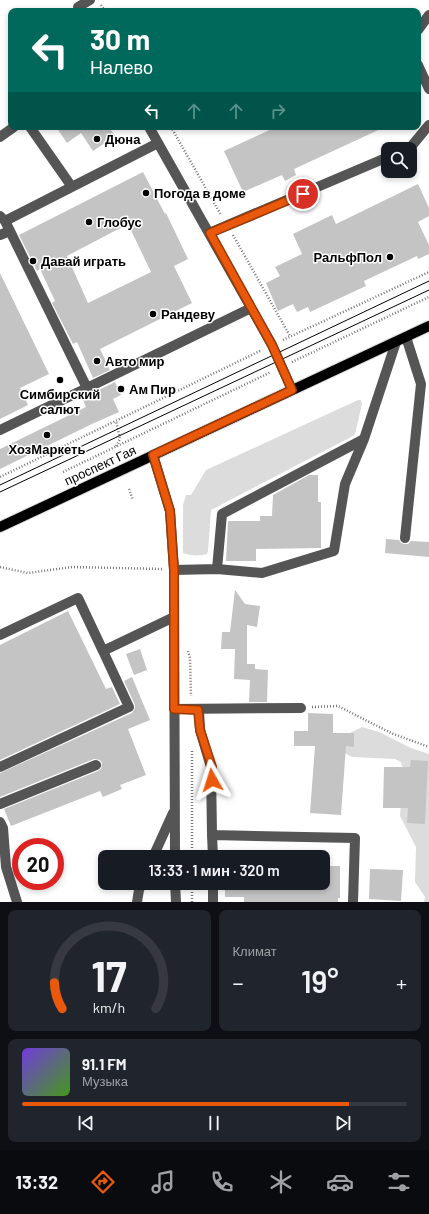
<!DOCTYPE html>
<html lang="ru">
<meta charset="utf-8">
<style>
:root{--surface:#171b24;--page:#20242c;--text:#f1f3f6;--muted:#9ea1a6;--line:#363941;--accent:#ea580c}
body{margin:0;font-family:Barlow,sans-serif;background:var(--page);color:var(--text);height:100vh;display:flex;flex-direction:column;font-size:15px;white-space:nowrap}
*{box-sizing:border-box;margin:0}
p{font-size:13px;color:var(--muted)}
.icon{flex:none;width:22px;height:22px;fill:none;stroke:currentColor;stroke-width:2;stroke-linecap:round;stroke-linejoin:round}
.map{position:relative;height:902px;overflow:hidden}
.details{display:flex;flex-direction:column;gap:8px;padding:8px;background:#0d0f14;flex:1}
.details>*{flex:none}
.banner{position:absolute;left:8px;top:8px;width:413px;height:122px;border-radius:8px;box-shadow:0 2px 6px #0003;background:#00695c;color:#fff;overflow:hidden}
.controls{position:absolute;left:381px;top:142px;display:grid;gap:8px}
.controls a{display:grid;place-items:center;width:36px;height:36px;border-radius:8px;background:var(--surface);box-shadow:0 2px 6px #0003;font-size:20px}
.speed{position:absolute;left:12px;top:838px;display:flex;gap:8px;font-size:20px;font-weight:700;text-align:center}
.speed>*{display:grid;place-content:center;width:52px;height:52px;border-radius:50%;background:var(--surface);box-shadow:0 2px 6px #0003;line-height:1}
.speed .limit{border:6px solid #d22;background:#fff;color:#111}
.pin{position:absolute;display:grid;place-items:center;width:34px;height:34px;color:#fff;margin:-17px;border:2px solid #fff;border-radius:50%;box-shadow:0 1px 4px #0007}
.me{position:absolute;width:44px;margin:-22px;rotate:354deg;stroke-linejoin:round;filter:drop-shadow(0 0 3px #0008)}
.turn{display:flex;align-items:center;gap:14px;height:84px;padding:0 16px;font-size:18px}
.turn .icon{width:52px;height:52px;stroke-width:2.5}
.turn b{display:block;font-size:28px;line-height:34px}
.lanes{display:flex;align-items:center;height:38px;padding:0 16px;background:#0003;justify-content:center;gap:20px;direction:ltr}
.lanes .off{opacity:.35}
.big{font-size:30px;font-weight:600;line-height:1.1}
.details .tile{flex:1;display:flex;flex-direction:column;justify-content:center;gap:6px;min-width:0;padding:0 14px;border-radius:8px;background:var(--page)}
.details .dial{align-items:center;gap:0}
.dial svg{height:104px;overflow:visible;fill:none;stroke:var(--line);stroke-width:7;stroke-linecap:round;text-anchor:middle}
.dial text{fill:var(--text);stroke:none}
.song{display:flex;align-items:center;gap:12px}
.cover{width:48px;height:48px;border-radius:6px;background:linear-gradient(135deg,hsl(260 70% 55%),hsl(100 70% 35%))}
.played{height:4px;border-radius:2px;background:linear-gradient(90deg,var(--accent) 85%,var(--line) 85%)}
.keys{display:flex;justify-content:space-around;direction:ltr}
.heat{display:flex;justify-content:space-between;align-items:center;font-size:22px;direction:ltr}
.details .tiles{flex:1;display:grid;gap:8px;grid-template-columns:1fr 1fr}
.tile:last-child{grid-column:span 2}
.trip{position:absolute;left:98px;top:850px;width:232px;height:40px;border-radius:8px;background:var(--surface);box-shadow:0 2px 6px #0003;font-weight:600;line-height:40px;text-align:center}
.menu{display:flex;height:64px;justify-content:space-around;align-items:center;background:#090b0e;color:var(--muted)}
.menu .icon{width:28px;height:28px}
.menu .on{color:var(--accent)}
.menu b{font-size:18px;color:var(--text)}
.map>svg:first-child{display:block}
.green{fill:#dcdcdc}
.building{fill:#c4c4c4;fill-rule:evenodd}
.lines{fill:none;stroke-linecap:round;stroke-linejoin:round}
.major-casing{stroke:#dbdbdb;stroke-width:12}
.path{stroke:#777;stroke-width:2.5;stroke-dasharray:1 2;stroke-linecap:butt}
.minor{stroke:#555;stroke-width:10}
.major{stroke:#000;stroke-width:10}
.tram{stroke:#000;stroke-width:1}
.route-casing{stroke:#983908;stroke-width:10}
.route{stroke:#ea580c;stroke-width:7}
.poi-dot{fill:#000;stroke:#fff;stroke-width:1.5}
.labels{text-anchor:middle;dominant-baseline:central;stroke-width:3;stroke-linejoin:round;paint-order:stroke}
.poi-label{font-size:13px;font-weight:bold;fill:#000;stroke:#fff;text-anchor:start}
.street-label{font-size:13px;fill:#000;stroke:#fff}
</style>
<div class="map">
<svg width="429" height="902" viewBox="0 0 429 902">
<rect width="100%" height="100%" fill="#fff"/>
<path class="green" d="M358,400h3l1,4 -7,30 -2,2 -142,74 -3,41 -1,3c-6,2 -17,2 -24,-1v-48l3,-10h5l15,-25z
M362,727l17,5 32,16 18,6v148h-5l1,-5 -10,-15 1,-35 -16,-31 3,-46 -2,-8 -6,-3 -43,-2 -9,-5 3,-17z"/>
<path class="building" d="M56,127h53l6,9 -22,15 -12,-18 -14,10z
M276,127h109l-91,42 2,6 -11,6 -3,-6 -39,17 -19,-41z
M143,172l22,42 1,-1 22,46 -14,7 18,37 -92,46 10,21 -17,8 -16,-36 -4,2 -21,-41 3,-2 -15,-32 -3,2 -18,-36zM128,224l23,48 -63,31 -21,-47z
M418,184l11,24v8l-11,6 11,23v9l-11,5 -1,-3 -53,25 2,5 -56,26 -2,-5 -11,5 -4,-8 -15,7 -12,-28 14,-7 -5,-9 27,-13 -9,-20 39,-19 4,9z
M0,273l49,101 -29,14 8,17 -28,14z
M115,382l6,13 -8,4 6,13 -25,11 -94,46v-20l86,-42 -4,-9z
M309,475h9v27h3v46l-65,1v12h-30l2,-40h32v-5h12l1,-21z
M386,539l13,1 2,3 4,1h3l3,-3 18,1v15l-44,-4z
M235,590l10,14 15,2 -3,21 -10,-2v39h8v5l13,1 -1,32h-18l1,-22 -16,-1 1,-30h-14l1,-17h8z
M68,611l38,78 6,-2 8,17 -120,56v-115z
M140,649l7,21 -13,5 -8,-21z
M132,677l18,43 -22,9 18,46 -26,10 2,4 -19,8 -3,-6 -89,35 -7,-17 94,-38 3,-2 1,-6 -2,-3 -6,-1 -94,38v-24l132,-60 3,-5v-3l-11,-24z
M308,713l25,1v19h21v14l-8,-1 -5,69 -31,-2 5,-67h-21v-15h14z
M411,760l17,1 -3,63 -18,-1 1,-15h-25l1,-41h26z
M323,866h17v32h-2v4h-94v-5h-19v-14h98z
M370,869l33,1 -2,31 -32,-2z"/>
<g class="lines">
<g class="major-casing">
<path id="major" d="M0,527l429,-201"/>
</g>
<path class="path" d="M101,5l4,6
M171,127l50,88
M233,235l57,101
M283,340l146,-68
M292,362l137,-65
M116,446l4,-7 -4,-18
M63,472l208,-100
M0,477l262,-127
M129,489l4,11
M0,567l28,6 44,-6 90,2
M188,651l2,7 1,38
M312,707l26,-1 53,27 38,14
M192,857v-106
M192,883v19"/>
<path class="minor" d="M78,7l12,-7
M418,30l11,-15
M418,65l11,24
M30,127l42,60
M149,127l123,218 20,45
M0,137l14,-10
M407,149l3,-1 19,-23
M0,216l5,5 5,10 77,157 164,-80
M5,221l153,-78
M209,233l179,-76
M0,235l10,-4
M0,430l87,-42
M153,455l17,56 4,59 1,287
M405,538l16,-154 -15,-47
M217,569l45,4 72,-22 11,-67 19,-45
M174,570l43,-1 5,-55 142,-75 32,-97
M0,635l78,-37 25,53 71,-34
M174,709l127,-1
M199,710l1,20 11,37 1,68 143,3 -2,64
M0,767l129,-60 -26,-56
M0,804l96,-39
M0,822l3,6 3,39 11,35
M212,835l1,22
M153,857l20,-44
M175,883l1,19
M213,883v19
M137,902l2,-12 3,-7"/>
<use href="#major" class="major"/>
<path class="tram" d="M0,485l429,-204
M0,492l429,-202"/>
</g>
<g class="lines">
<g class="route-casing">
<path id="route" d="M212,780v-13l-12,-37 -2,-20 -24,-1v-139l-4,-59 -17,-56 139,-65 -20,-45 -62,-112 93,-39"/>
</g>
<use href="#route" class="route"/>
</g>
<g class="poi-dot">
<circle cx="97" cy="139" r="4"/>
<circle cx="146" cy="193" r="4"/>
<circle cx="89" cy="222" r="4"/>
<circle cx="390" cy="257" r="4"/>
<circle cx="33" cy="261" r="4"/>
<circle cx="153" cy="314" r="4"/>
<circle cx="97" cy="361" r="4"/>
<circle cx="60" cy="380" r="4"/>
<circle cx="121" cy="389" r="4"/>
<circle cx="47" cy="435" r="4"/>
</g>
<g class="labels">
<g class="poi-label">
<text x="105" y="139">Дюна</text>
<text x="154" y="193">Погода в доме</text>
<text x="97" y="222">Глобус</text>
<text x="382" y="257" text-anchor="end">РальфПол</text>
<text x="41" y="261">Давай играть</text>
<text x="161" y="314">Рандеву</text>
<text x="105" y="361">Авто мир</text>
<text x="129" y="389">Ам Пир</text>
<text x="60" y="394" text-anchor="middle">Симбирский<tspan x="60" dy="15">салют</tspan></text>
<text x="47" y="449" text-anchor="middle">ХозМаркеть</text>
</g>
<g class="street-label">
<text transform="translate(100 465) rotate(-25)">проспект Гая</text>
</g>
</g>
</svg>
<div class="controls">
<a><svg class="icon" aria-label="search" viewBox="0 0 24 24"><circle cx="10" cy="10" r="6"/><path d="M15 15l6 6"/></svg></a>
</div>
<div class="speed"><div class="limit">20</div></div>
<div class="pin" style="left:303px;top:194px;background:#d93025"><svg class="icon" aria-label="arrive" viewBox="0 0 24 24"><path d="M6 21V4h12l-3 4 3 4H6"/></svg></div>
<svg class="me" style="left:212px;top:780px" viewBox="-20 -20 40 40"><path d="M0-17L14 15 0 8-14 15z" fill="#ea580c" stroke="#fff" stroke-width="4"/></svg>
<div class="trip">13:33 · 1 мин · 320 m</div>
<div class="banner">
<div class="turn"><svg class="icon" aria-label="left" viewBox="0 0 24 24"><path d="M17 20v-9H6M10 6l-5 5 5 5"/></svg><div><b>30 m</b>Налево</div></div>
<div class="lanes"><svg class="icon" aria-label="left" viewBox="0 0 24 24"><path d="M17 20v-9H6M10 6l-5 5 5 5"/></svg><svg class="icon off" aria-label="ahead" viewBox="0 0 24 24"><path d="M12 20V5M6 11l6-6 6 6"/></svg><svg class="icon off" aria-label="ahead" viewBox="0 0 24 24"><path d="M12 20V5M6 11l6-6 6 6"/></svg><svg class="icon off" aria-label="right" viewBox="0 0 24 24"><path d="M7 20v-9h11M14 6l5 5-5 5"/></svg></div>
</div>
</div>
<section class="details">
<div class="tiles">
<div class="tile dial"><svg viewBox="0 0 100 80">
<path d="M14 69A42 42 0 1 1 86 69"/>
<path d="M14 69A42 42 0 0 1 8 49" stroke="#ea580c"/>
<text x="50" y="56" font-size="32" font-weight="700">17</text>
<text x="50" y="72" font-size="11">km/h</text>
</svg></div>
<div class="tile"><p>Климат</p>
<div class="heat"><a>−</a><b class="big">19°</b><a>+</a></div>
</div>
<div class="tile">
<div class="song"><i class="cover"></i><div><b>91.1 FM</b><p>Музыка</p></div></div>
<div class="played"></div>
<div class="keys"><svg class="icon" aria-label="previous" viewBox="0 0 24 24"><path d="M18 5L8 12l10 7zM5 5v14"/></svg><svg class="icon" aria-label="pause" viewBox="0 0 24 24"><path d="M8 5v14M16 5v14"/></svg><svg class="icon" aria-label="next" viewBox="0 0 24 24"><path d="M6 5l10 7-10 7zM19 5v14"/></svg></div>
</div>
</div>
</section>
<nav class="menu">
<b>13:32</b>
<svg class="icon on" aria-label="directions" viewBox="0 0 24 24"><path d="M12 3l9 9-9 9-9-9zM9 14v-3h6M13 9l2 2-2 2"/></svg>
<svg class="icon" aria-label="music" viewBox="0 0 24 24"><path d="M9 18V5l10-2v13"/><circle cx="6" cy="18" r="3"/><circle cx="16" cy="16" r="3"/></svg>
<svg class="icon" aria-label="phone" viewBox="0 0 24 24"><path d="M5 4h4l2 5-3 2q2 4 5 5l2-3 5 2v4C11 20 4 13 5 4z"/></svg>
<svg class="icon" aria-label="climate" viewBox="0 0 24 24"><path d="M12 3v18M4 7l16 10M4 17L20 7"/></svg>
<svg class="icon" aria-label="car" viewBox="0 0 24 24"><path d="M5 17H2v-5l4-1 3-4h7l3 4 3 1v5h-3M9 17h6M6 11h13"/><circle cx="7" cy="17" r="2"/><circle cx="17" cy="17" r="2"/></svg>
<svg class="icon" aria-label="filters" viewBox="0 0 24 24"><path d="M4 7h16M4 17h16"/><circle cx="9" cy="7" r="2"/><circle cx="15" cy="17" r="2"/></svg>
</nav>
